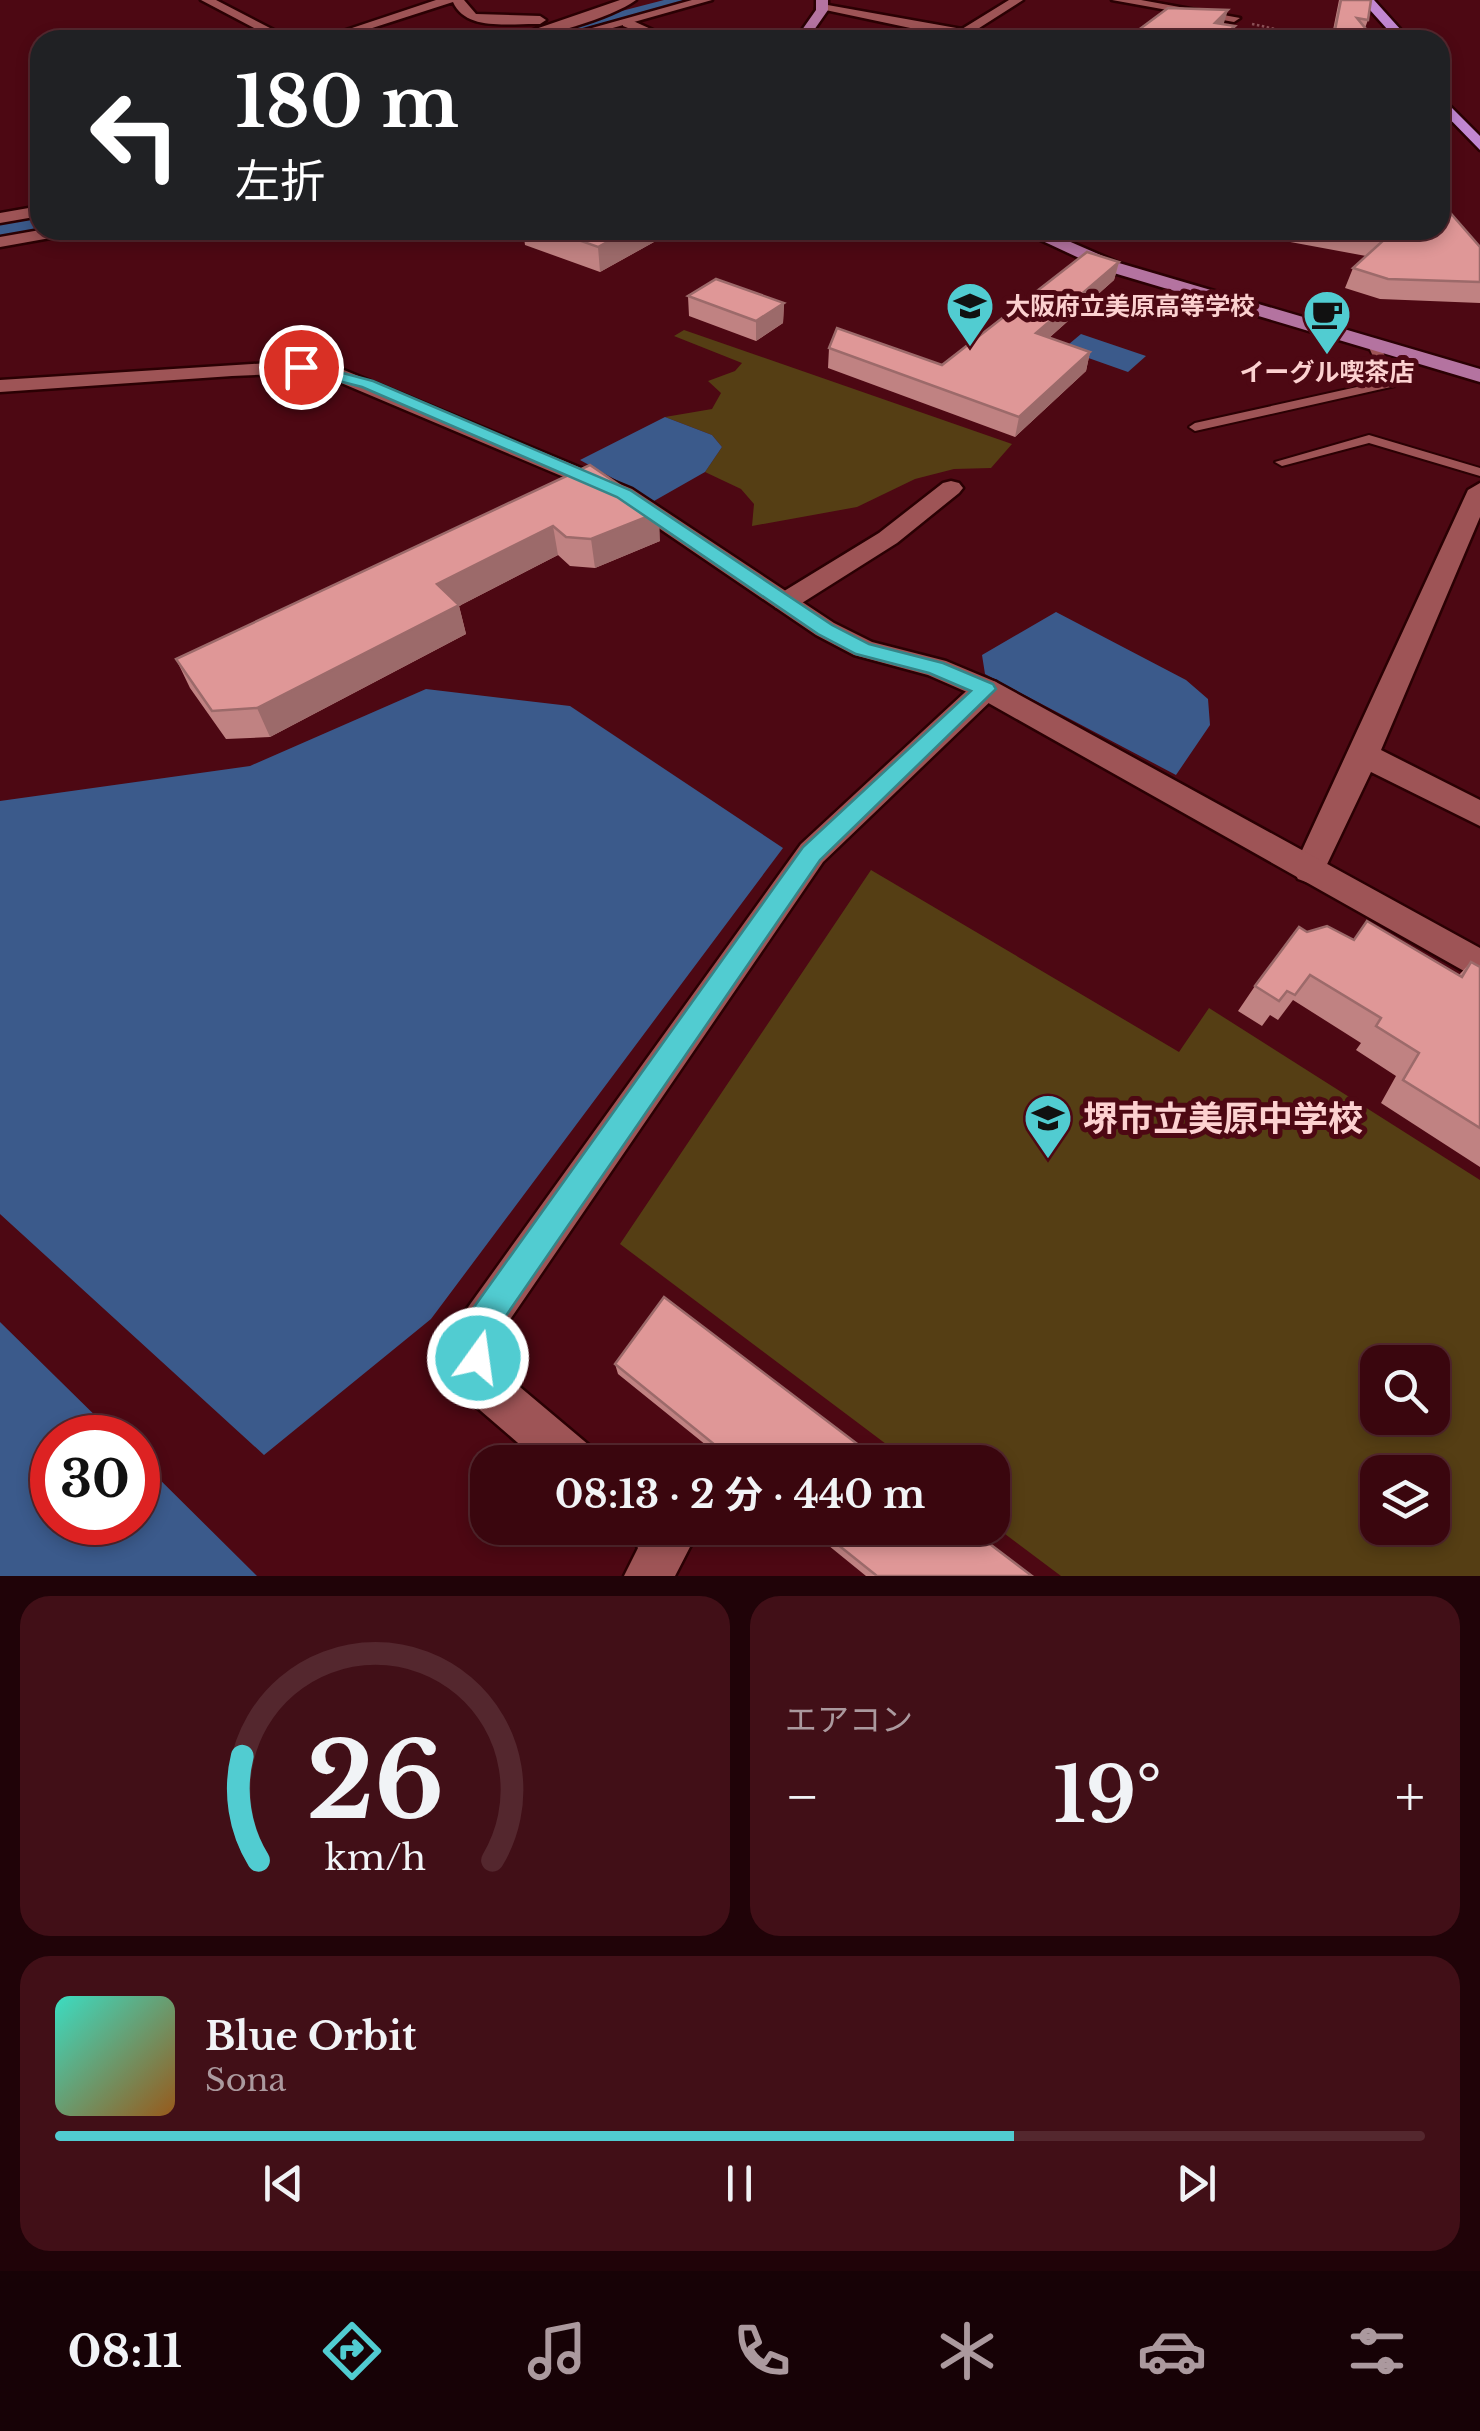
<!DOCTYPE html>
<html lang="ja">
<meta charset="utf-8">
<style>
:root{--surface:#3a060e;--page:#410f17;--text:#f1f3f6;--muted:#ab999e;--line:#54272e;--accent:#51ccd1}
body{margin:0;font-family:"Libre Baskerville","Noto Sans JP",serif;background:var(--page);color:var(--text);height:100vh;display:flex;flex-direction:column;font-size:38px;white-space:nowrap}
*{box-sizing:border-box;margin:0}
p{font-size:32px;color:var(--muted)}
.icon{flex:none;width:55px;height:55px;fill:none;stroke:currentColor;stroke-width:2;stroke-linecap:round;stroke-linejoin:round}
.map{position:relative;height:1576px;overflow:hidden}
.drawer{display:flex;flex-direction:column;gap:20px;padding:20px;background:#200308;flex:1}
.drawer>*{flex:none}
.hud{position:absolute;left:30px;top:30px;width:1420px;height:210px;border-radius:30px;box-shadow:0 5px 15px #0003,0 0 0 2px var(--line);background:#202124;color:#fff;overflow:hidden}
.fabs{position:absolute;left:1360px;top:1345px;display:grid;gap:20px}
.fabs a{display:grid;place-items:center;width:90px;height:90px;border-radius:20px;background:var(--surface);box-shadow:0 5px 15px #0003,0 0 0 2px var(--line);font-size:50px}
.speed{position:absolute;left:30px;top:1415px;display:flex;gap:20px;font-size:50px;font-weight:700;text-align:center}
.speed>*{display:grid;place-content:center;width:130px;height:130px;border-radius:50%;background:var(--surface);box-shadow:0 5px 15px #0003,0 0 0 2px var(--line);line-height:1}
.speed .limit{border:15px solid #d22;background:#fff;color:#111}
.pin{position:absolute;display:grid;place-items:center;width:85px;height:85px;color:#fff;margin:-42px;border:5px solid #fff;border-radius:50%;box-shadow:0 2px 10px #0007}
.me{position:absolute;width:110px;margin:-55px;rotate:14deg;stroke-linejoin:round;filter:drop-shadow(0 0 8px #0008)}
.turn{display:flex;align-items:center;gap:35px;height:210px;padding:0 40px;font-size:45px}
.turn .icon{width:130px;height:130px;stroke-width:2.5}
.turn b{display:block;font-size:70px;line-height:85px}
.big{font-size:75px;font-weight:700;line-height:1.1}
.drawer .card{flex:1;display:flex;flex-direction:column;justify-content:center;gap:15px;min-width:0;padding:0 35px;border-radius:30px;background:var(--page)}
.drawer .dial{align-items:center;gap:0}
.dial svg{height:260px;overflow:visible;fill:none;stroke:var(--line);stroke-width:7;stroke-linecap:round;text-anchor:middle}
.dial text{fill:var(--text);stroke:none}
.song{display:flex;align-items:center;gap:30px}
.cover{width:120px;height:120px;border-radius:15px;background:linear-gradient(135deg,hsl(170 70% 55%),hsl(30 70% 35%))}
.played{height:10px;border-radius:5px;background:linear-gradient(90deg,var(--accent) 70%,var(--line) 70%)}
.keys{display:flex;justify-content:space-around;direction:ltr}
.heat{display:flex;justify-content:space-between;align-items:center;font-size:55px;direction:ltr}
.drawer .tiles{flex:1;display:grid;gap:20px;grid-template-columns:1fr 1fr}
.card:last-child{grid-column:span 2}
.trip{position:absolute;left:470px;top:1445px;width:540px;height:100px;border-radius:30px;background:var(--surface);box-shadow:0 5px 15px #0003,0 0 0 2px var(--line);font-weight:700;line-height:100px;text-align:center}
.menu{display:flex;height:160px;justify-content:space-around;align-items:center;background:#170206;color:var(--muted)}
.menu .icon{width:70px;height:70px}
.menu .current{color:var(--accent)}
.menu b{font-size:45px;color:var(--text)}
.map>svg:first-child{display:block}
.green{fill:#553e14;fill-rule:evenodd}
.water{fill:#3b5a8b}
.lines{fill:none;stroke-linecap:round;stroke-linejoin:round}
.river{fill:#3b5a8b;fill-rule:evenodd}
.lane-casing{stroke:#2a0003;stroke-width:4}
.street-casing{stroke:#2a0003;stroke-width:5}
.secondary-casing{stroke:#2a0003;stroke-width:5}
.primary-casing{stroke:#2a0003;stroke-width:5}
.highway-casing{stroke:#2a0003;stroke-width:5}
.path{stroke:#8c5057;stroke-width:2.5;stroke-dasharray:2.5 2.5;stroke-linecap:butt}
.lane{fill:#9e5456;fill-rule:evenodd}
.street{fill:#9e5456;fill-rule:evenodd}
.secondary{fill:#9e5456;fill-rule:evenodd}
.primary{fill:#b473a0;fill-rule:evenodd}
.highway{fill:#c287d2;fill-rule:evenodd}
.wall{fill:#c08282}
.shaded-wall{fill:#9c6a6a}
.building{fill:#df9797;stroke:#9c6a6a;stroke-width:2.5}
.route{fill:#51ccd1;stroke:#358588;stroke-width:2.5}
.labels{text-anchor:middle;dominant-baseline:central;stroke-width:10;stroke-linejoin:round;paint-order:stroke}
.far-poi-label{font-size:25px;font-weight:bold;fill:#fcd1d0;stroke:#4d0813;text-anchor:start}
.near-poi-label{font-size:35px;font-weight:bold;fill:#fcd1d0;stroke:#4d0813;text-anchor:start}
</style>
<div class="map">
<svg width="1480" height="1576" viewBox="0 0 1480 1576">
<rect width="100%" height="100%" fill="#4d0813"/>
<path class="green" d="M684,330l328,114 -21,24 -37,1 -39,10 -58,28 -105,19 2,-22 -13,-15 -36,-17 17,-25 -10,-12 -47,-18 47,-8 9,-16 -13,-12 27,-10 7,-8 -68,-27z
M871,870l308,182 30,-44 271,172v396h-419l-68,-51 -1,-63h-82l-290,-218zM1378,1362h54v56h-54zM1378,1472h54v56h-54z"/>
<path class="water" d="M1081,334l65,22 -18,16 -65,-23z
M665,417l47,18 10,12 -17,25 -51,29 -74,-41z
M1056,612l130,68 22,19 2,26 -34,50 -191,-101 -3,-19z
M426,689l144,17 213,142 -352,471 -167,136 -264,-241v-413l250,-35z
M0,1322l117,115 -65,1v84h86v-64l119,118h-257z"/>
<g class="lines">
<path class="river" d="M664,0h34l-3,4 -132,36h-37l3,-5z
M40,213v17h4l-44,8v-18z"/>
<g class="lane-casing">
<path id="lane" d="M1440,114l21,5 -4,3 -17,-2z
M1373,340l6,3 18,40 -2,3 -200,45 -6,-4 6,-4 189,-42 -17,-38z
M1369,435l111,33v8l-111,-33 -87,23 -7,-4z"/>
</g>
<g class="street-casing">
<path id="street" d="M436,0h28l12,14 64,2 6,4 -6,4c-29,-1 -74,8 -87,-22l-118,38h-19z
M620,0h16c-26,19 -100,40 -132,40z
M692,0h20l-142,40h-21z
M1009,0h14l-47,30 53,10 -95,-7 -118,-25 6,-4 140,25z
M1112,0h29l99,18 -6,4z
M40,206v10l-40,7v-10z
M40,230h36l-9,5 -67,12v-10z
M951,481l8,2 4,5 -4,5 -62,50 -103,65h-18l-4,-6 4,-6 103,-63 64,-50z
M1480,483v34l-99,233 99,50v26l-109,-54 -51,107 -11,4 -11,-4 -5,-9 175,-380z
M986,679l10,3 4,7 -4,7 -173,166 -325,475 4,35 88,74 7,16h-57l-74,-64 -7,-15 -4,-51 6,-15 340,-473 175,-162z
M627,1528h58l7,15 -17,33h-51l14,-28z"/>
</g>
<g class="secondary-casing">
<path id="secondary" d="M201,0h15l77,40h-16z
M623,20h8l44,20h-17l-35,-14z
M301,361l38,7 293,121 202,134 38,19 74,19 50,21 484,266v32l-504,-284 -48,-21 -74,-20 -38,-20 -200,-136 -289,-122 -26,-4 -69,3 -232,16v-12z"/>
</g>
<g class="primary-casing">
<path id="primary" d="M816,0h12v10l-21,30h-12l21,-30z
M1019,230h24l76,33 361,106v13l-373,-111z"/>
</g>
<g class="highway-casing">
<path id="highway" d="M1361,0h13l36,40h-13z
M1440,96l40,40v14l-40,-41z"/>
</g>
<path class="path" d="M1252,24l76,16"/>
<use href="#lane" class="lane"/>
<use href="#street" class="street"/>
<use href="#secondary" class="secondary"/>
<use href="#primary" class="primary"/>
<use href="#highway" class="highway"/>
</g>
<path class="wall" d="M1339,0h32l-3,20 -3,8 10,12h-44z
M523,230h149v2l-72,40 -75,-27z
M1270,230h170l40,17v56l-100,-4 -35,-11 8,-20 13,-12 -92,-17z
M1119,262l-5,18 -65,58 41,14 -4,19 -71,66 -187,-69 1,-20 113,17z
M688,296l96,7 -1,20 -27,18 -67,-25z
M590,465l70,76 -65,27 -25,-2 -12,-11 -99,51 7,28 -196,103 -44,2 -36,-51 -14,-29z
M1307,932l47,8 105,35 12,-13 9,5v200l-99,-64 15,-27 -40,-26 5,-7 -68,-43 -15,20 -8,-5 -8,11 -24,-15 17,-25z
M615,1364l266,98h-154l-109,-88z
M807,1528h146l15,11 6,-7 58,44h-166z"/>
<path class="shaded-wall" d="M1228,10l-5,16 -8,-3z
M1235,26l-4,14h-13z
M629,230h43v2l-72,40 -2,-25z
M1119,262l-5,18 -82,73 4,-20z
M784,303l-1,20 -27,18v-20z
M1090,352l-4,19 -71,66 4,-20z
M659,512l1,29 -65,27 -4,-29z
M553,526l5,29 -99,51 7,28 -196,103 -13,-29 180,-124z"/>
<path class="building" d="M1341,0h30l-3,20 -11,-2 18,22h-42z
M1168,8l60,2 -13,13 20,3 -17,14h-71l-18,-3z
M1440,201l40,46v35l-92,-3 -35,-11 33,-30 -47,-8h101z
M550,230h79l-31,17z
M1087,252l32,10 -83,71 54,19 -71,65 -190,-69 8,-20 105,37z
M716,279l68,24 -28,18 -68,-25z
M590,465l69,47 -68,27 -25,-2 -13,-11 -116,58 22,21 -202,103 -45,3 -36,-52z
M1367,921l95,56 9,-15 9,5v161l-77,-48 16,-27 -43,-27 5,-8 -71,-43 -15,20 -8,-4 -8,10 -24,-15 44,-59 8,5 20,-6 27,14z
M664,1297l217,165h-145l-121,-98z
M817,1528h136l17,13 4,-9 58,44h-155z"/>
<path class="route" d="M301,362l72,19 257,109 202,135 37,19 74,19 50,21 3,5 -176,171 -328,476 3,22 -5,11 -12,5 -11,-5c-7,-16 -9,-32 -3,-48l339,-474 168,-156 -42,-18 -73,-19 -38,-20 -201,-137 -255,-110 -66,-17v-6z"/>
<defs>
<g id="school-pin" transform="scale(2.5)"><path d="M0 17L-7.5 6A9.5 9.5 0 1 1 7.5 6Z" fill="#51ccd1" stroke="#4d0813"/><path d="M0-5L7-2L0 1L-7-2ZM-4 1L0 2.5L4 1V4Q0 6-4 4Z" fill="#111"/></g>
<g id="cafe-pin" transform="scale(2.5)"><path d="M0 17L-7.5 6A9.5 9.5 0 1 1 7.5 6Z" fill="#51ccd1" stroke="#4d0813"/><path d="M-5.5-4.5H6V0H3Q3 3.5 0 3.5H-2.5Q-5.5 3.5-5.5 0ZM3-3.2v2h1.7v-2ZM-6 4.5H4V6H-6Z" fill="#111"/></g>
</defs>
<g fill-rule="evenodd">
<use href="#school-pin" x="970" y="306"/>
<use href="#cafe-pin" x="1327" y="314"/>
<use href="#school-pin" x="1048" y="1118"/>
</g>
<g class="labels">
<g class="far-poi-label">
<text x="1005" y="306">大阪府立美原高等学校</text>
<text x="1327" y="372" text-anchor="middle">イーグル喫茶店</text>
</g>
<g class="near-poi-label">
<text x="1083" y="1118">堺市立美原中学校</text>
</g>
</g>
</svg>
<div class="fabs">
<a><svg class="icon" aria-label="search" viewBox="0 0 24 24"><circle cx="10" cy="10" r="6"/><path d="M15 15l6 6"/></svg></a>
<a><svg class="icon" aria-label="layers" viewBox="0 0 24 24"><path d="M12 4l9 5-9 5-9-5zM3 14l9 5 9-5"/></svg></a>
</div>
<div class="speed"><div class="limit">30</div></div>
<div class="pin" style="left:301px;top:367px;background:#d93025"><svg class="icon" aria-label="arrive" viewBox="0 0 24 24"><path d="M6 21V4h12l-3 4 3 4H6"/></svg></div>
<svg class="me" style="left:478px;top:1358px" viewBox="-20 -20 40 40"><circle r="17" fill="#51ccd1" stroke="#fff" stroke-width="3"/><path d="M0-11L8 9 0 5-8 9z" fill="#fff"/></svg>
<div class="trip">08:13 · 2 分 · 440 m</div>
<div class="hud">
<div class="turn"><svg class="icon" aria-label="left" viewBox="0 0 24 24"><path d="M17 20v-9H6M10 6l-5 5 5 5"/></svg><div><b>180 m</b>左折</div></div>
</div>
</div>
<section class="drawer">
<div class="tiles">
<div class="card dial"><svg viewBox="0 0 100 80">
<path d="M14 69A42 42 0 1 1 86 69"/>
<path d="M14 69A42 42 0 0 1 9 37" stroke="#51ccd1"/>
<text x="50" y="56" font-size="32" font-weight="700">26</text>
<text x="50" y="72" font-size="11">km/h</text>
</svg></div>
<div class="card"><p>エアコン</p>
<div class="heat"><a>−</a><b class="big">19°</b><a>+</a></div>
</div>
<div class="card">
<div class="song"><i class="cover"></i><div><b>Blue Orbit</b><p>Sona</p></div></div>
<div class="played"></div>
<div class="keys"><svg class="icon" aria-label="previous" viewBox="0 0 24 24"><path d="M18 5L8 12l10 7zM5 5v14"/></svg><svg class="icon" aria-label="pause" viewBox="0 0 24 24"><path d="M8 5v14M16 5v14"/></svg><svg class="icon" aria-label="next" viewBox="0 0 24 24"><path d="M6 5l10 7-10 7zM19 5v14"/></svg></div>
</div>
</div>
</section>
<nav class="menu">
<b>08:11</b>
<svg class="icon current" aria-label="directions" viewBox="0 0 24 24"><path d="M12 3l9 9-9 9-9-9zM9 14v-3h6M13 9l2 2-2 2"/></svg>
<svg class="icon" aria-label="music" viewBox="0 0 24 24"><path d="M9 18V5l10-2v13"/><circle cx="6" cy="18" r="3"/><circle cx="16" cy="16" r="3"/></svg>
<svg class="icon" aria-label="phone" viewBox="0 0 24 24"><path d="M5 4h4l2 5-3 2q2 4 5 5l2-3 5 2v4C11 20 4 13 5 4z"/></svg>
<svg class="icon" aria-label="climate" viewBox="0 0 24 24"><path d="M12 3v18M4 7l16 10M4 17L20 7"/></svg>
<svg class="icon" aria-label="car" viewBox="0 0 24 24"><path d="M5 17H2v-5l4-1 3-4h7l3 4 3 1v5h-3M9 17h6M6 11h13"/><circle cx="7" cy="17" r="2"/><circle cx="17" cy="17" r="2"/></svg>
<svg class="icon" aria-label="filters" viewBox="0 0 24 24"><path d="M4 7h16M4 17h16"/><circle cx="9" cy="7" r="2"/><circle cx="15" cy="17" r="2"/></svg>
</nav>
